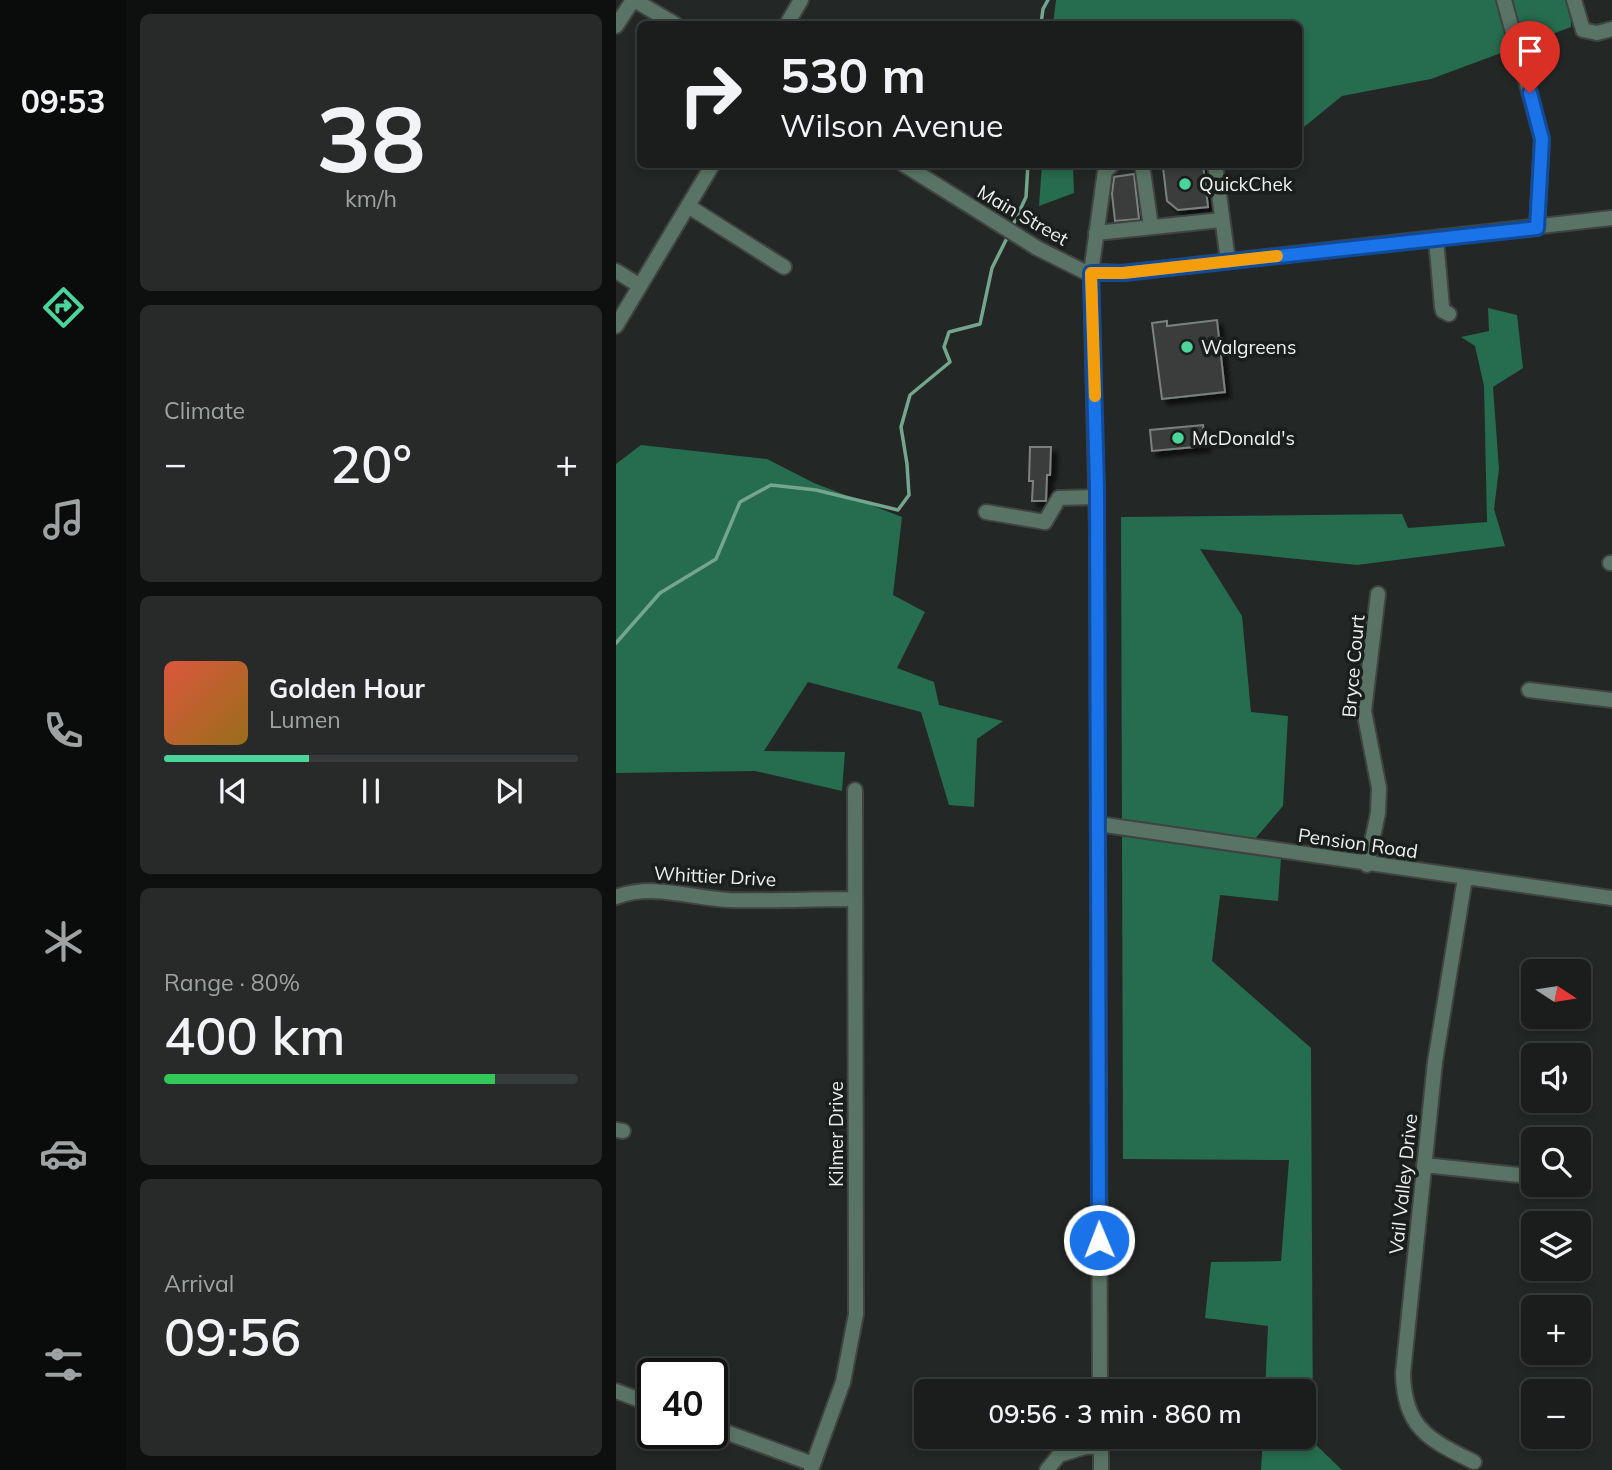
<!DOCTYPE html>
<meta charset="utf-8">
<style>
:root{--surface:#1a1d1c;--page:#272a29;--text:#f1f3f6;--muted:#9fa2a3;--line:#383b3b;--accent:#4bd49b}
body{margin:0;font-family:Mulish,sans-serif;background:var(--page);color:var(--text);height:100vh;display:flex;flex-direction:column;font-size:26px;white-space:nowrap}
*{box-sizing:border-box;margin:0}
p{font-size:23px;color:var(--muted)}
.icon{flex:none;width:38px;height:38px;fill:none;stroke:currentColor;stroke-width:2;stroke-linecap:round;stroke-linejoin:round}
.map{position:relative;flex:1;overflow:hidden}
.details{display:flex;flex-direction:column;gap:14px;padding:14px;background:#0e100f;width:490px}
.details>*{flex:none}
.top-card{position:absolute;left:21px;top:21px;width:665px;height:147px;border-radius:10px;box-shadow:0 4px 10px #0003,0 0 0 2px var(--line);background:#1a1d1c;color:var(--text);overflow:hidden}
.needle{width:46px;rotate:102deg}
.tools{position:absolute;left:905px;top:959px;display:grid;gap:14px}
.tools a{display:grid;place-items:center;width:70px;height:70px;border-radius:10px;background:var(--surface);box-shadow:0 4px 10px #0003,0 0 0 2px var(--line);font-size:35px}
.speed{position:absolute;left:21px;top:1358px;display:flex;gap:14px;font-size:35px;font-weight:700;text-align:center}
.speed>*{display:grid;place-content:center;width:91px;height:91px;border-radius:50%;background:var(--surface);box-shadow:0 4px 10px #0003,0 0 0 2px var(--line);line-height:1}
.speed .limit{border:4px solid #111;border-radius:10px;background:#fff;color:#111}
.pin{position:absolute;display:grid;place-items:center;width:60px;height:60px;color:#fff;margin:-72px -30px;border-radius:50% 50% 50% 0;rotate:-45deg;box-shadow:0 0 7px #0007}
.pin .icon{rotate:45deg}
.me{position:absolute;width:77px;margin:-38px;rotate:359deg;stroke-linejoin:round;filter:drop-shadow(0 0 5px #0008)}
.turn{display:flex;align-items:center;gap:24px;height:147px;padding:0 28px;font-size:32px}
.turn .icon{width:91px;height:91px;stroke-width:2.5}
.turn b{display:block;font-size:49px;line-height:60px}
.big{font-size:52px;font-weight:600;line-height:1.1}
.details .widget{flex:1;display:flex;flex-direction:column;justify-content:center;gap:10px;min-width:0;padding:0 24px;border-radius:10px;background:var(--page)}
.details .dial{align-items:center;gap:0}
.dial b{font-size:91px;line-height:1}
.song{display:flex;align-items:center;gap:21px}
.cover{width:84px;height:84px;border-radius:10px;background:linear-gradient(135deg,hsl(10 70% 55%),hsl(40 70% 35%))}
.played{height:7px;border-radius:4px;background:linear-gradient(90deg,var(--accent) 35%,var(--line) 35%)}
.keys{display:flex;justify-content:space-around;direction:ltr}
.heat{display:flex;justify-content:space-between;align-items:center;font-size:38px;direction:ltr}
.charge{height:10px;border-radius:5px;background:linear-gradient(90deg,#34c759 80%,var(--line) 0)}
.trip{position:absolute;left:298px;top:1379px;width:402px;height:70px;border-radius:10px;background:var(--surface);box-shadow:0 4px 10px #0003,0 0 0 2px var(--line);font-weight:600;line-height:70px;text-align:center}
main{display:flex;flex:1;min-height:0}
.dock{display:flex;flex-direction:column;width:126px;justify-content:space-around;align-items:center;background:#0a0c0b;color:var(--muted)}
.dock .icon{width:49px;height:49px}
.dock .current{color:var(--accent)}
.dock b{font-size:32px;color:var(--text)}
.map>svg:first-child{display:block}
.forest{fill:#266c4e}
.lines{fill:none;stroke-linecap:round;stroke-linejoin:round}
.stream{stroke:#74a58f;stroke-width:3.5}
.building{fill:#3a3e3c;stroke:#7c817f;stroke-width:2;filter:url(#shadow)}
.minor-casing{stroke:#3f4341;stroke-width:18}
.minor{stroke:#597466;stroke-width:14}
.route-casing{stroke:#114b97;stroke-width:18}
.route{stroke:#1a73e8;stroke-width:12}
.slow{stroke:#f59e0b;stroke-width:12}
.poi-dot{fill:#4bd49b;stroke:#1a1e1c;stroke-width:2.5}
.labels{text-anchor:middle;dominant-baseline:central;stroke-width:7;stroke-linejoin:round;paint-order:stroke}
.poi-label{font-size:19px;fill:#eef1f0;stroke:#1a1e1c;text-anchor:start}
.street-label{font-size:19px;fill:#eef1f0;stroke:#1a1e1c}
</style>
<main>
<nav class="dock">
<b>09:53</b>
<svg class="icon current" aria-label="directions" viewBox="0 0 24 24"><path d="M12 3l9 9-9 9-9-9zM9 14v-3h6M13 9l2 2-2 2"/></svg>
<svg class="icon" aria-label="music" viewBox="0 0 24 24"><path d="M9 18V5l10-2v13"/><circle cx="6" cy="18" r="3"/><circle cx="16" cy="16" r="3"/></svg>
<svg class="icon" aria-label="phone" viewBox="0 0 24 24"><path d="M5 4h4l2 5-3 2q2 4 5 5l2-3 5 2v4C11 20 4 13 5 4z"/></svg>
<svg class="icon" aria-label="climate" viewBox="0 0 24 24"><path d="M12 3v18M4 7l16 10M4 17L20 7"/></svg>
<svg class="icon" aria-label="car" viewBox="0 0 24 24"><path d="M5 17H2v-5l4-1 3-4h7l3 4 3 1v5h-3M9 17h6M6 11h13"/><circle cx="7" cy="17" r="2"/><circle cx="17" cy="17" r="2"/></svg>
<svg class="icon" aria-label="filters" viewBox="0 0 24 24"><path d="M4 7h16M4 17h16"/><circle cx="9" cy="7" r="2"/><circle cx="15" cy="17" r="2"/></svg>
</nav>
<section class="details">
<div class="widget dial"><b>38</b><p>km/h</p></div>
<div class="widget"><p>Climate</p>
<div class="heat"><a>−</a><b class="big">20°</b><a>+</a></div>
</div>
<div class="widget">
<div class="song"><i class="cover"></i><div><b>Golden Hour</b><p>Lumen</p></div></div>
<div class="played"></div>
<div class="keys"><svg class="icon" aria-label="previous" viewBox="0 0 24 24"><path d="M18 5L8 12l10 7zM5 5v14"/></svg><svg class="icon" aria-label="pause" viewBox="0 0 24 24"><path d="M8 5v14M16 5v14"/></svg><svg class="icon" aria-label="next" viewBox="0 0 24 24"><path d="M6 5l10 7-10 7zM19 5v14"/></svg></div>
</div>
<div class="widget"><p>Range · 80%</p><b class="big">400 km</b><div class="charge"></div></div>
<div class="widget"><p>Arrival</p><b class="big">09:56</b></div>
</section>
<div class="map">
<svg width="996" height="1470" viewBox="0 0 996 1470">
<defs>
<filter id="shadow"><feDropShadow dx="5.5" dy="5.5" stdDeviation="2" flood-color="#0009"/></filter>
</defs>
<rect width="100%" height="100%" fill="#232725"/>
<path class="forest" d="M440,0h514l1,27 -140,52 -89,17 -43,35 -1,-107h-245z
M426,165h31l1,28 -35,13z
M872,308l29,7 6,53 -30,19 6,82 -5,40 11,37 -148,19 -157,-16 42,67 9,96 37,4 -5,90 -35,41 53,11h-20l-3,43 -58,-6 -8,66 99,87 2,394 29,28h-81l2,-33h41v-46h-39l3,-65 -63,-8 6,-56 70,-1 8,-101 -166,-1 -2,-642 281,-3 6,14 79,-6 -3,-136 -9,-40 -14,-9 28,-6z
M25,445l126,14 47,24 88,34 -9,78 32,17 -28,56 37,14 5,23 64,16 -26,18 -3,68 -25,-2 -28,-93 -113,-30 -44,69 81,1 -3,39 -87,-20 -139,2v-309z"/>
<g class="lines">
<path class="stream" d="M425,24l2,-15 5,-9
M396,227l14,-30 2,-33
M0,643l44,-50 56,-34 24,-57 31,-17 45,5 82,20 11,-15 -2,-31 -6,-37 9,-32 40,-33 -6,-15 5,-15 31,-8 12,-56 17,-34"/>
</g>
<path class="building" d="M573,164h14l5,43 -30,3 -11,-9 -4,-34z
M518,174l5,45 -24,2 -3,-27 2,-17z
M601,320l8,72 -63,7 -10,-76 15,-2v5z
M587,425l2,21 -53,5 -2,-21z
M414,447h21l-1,28h-3l-1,26h-14l1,-20h-4z"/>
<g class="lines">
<g class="minor-casing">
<path id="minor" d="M18,0l41,24
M888,0l38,139 -5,89
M958,0l9,30 14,3 15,-4
M171,24l14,-24
M0,26l17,-26
M287,164l134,84 46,23 40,2 489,-55
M526,164l9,63
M599,164l13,97
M72,206l96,61
M480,233l125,-13
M820,239l6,68 1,4 6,3
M0,271l24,15
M0,326l97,-162
M370,512l59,10 14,-24 38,-1
M994,563h2
M913,690l83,10
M482,824l514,74
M751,865l11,-52 1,-25 -15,-77 14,-117
M849,878l-30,184 -32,311c1,56 27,67 71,89
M0,897c39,-14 73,1 113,3 41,1 83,-1 125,-1
M0,1130l7,1
M808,1165l95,10
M0,1391l37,14
M484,1391l-3,-861 -6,-257 14,-102 8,-7
M96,1427l101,37
M195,1470l32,-88 13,-68 -1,-524
M431,1470l12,-15 26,-8 16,-1
M485,1470v-32"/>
</g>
<use href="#minor" class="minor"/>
</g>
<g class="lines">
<g class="route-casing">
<path id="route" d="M483,1240l-2,-753 -6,-214h32l414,-45 5,-89 -12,-46"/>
</g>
<use href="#route" class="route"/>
<path class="slow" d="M479,396l-4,-123h32l154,-17"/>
</g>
<g class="poi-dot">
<circle cx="569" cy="184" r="7"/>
<circle cx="571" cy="347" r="7"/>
<circle cx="562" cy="438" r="7"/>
</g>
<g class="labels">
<g class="poi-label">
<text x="583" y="184">QuickChek</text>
<text x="585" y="347">Walgreens</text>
<text x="576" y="438">McDonald's</text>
</g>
<g class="street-label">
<text transform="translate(407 215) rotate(30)">Main Street</text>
<text transform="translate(737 666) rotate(-85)">Bryce Court</text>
<text transform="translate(742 843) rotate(8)">Pension Road</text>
<text transform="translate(99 876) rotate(3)">Whittier Drive</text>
<text transform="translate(220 1134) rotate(-90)">Kilmer Drive</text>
<text transform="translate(787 1184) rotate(-84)">Vail Valley Drive</text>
</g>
</g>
</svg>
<div class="tools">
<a><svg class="needle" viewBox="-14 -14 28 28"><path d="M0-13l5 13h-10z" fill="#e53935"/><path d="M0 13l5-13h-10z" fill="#9fa2a3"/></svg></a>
<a><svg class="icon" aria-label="sound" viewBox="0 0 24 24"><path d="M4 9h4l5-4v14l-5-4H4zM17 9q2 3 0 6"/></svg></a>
<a><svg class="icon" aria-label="search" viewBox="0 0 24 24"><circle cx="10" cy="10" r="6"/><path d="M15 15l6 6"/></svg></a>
<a><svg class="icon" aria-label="layers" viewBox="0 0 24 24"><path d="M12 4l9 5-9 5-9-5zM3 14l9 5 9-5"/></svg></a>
<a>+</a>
<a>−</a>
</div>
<div class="speed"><div class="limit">40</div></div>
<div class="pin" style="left:914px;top:93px;background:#d93025"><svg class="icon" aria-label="arrive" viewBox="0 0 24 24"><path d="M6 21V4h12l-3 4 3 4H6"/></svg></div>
<svg class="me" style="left:483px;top:1240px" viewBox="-20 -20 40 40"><circle r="17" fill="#1a73e8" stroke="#fff" stroke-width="3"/><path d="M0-11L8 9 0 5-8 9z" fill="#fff"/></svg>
<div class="trip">09:56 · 3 min · 860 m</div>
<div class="top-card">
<div class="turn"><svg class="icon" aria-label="right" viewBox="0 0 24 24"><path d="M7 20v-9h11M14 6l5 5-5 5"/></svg><div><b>530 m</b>Wilson Avenue</div></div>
</div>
</div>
</main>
